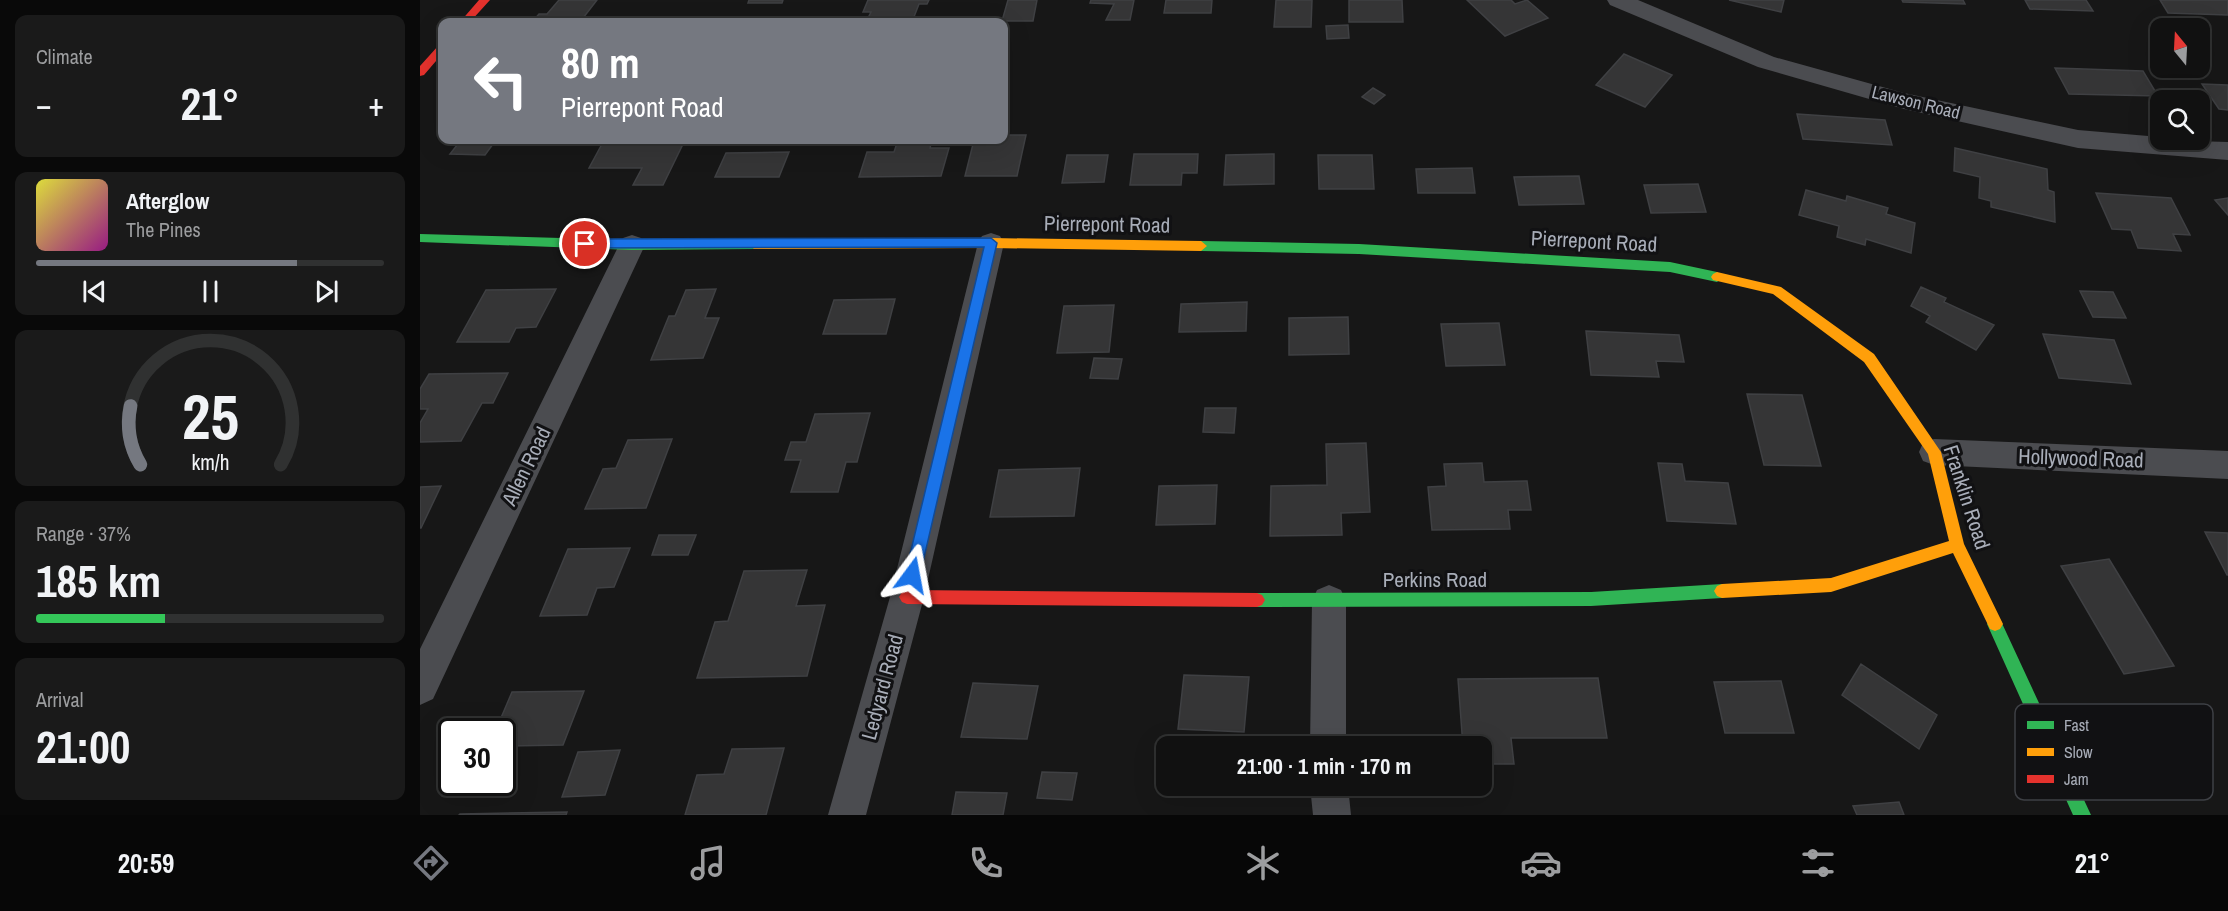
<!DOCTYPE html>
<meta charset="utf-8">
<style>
:root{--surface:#111;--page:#1a1a1a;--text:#f1f3f6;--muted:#9c9d9f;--line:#303131;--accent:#757880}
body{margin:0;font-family:"Archivo Narrow",sans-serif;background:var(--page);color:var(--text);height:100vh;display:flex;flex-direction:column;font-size:22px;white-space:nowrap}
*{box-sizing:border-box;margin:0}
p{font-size:20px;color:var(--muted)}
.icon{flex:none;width:33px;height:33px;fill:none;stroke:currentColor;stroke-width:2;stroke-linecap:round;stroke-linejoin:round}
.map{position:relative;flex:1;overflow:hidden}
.sheet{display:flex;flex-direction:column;gap:15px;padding:15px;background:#090909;width:420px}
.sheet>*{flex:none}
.hud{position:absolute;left:18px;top:18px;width:570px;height:126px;border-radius:12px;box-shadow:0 6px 24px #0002,0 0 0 2px var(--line);background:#757880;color:#fff;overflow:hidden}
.needle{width:39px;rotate:342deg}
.controls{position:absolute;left:1730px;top:18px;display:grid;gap:12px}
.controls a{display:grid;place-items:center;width:60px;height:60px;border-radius:12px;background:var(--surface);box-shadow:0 6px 24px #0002,0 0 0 2px var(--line);font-size:30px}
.speed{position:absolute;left:18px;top:718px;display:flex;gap:12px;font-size:30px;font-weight:700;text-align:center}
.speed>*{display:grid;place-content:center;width:78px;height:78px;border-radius:50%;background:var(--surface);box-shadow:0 6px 24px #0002,0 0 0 2px var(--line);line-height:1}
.speed .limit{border:3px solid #111;border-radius:9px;background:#fff;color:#111}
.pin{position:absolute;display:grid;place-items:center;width:51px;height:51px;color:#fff;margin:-26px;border:3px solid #fff;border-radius:50%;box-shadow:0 2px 6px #0007}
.me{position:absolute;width:66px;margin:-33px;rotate:13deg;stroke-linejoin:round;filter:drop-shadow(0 0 4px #0008)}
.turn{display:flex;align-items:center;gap:21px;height:126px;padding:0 24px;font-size:27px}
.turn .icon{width:78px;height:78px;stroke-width:2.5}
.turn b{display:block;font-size:42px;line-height:51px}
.big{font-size:45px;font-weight:800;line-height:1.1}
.sheet .card{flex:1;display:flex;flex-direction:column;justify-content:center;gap:9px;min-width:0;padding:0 21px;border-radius:12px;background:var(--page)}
.sheet .dial{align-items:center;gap:0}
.dial svg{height:156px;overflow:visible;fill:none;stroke:var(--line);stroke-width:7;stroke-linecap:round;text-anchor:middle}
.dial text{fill:var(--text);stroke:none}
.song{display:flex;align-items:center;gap:18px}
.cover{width:72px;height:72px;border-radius:9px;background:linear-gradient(135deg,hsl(60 70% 55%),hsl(310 70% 35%))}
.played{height:6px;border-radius:3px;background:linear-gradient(90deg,var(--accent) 75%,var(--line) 75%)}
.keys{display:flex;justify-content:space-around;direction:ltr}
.heat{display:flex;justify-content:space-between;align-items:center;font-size:33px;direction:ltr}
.charge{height:9px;border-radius:4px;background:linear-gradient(90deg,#34c759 37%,var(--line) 0)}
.trip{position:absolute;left:736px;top:736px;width:336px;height:60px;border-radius:12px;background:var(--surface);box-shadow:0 6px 24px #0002,0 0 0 2px var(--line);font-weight:800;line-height:60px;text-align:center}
.tabs{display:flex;height:96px;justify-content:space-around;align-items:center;background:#070707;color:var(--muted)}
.tabs .icon{width:42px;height:42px}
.tabs .active{color:var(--accent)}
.tabs b{font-size:27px;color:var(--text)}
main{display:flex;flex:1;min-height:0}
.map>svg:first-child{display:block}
.building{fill:#353536;stroke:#3f4043;stroke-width:1.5}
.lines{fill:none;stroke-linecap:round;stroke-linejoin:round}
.street{fill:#4b4c50;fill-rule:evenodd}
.fast{fill:#30b455;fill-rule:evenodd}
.slow{fill:#ff9f0a;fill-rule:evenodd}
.jam{fill:#e5322d;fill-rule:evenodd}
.route{fill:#1a73e8;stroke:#114b97;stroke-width:1.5}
.labels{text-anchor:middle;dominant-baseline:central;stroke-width:6;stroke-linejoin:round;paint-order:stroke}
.far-street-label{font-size:18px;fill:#a8adb8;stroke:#111113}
.street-label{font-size:21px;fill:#a8adb8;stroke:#111113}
.key{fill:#111113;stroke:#3e4045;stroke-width:1.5}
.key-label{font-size:16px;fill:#a8adb8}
</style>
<main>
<section class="sheet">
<div class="card"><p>Climate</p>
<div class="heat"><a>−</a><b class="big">21°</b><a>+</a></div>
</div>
<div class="card">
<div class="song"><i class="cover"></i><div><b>Afterglow</b><p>The Pines</p></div></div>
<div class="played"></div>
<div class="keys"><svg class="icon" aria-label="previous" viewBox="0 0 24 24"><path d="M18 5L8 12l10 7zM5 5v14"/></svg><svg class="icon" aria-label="pause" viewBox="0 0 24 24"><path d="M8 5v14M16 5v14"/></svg><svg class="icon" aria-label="next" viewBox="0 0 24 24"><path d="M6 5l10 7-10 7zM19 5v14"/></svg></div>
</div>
<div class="card dial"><svg viewBox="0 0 100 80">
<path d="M14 69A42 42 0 1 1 86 69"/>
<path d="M14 69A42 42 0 0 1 9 39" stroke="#757880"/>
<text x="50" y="56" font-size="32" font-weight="700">25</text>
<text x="50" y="72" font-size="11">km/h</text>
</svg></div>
<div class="card"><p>Range · 37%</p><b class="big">185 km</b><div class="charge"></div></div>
<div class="card"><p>Arrival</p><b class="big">21:00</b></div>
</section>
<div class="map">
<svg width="1808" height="815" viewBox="0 0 1808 815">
<rect width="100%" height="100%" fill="#171717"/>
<path class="building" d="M139,0h38l-17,22h-48l7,-8h8z
M329,0h34l-1,3h-34z
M448,0h61l-2,4h-8l-7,18h-46l5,-10h-8z
M588,0h29l-4,21h-31z
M671,0h43l-4,20h-24l8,-16 -24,-1z
M746,0h46l-1,13h-47z
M856,0h36l-1,27h-37z
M929,0h53l1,22h-54z
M1047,0h44l4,4 12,-4 21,18 -43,18z
M1309,0h55l-3,12z
M1482,0h61l2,4 -62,-2z
M1605,0h61l7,11 -63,-2z
M1740,0h68v15l-60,-2z
M928,25l1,13 -22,1 -1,-13z
M1204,54l48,21 -27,32 -49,-22z
M1635,68l88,3 15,25 -89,-2z
M1782,84l26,1v25l-9,-1z
M953,88l12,7 -11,9 -12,-7z
M1377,114l88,6 7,25 -89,-6z
M584,135h22l-9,41h-52l9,-36h30z
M41,140h35l-11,15 -35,-1z
M213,140h52l-22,45h-30l9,-17h-53l13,-24h29z
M478,140h34l-2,8h19l-8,28 -82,1 8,-25h27z
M1535,148l92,21 1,21 6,2 1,30 -64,-15v-6l-12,-3 1,-21 -26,-6z
M369,152l-10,25h-64l11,-24z
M714,154h64l-1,19h-15l-1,12h-51z
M854,154v30l-50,1 2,-30z
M647,155h41l-4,27 -42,1z
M898,155h54l2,34h-55z
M1052,168l3,25h-57l-2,-24z
M1159,176l5,28 -65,1 -5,-28z
M1278,184l8,28 -55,1 -7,-28z
M1386,190l40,11 1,-5 41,12 -2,6 29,9 -4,30 -45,-14 -1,6 -28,-8 2,-11 -40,-11z
M1676,193l75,5 19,37 -17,-1 8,17 -43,-3 -7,-18 -19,-1z
M1808,198v17l-13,-15z
M1501,287l25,11 -2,4 50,23 -18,25 -50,-28 4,-6 -19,-10z
M136,289l-20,38 -20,1 -7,14h-52l29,-52z
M296,289l-11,29h14l-16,40 -52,2 18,-44h6l11,-26z
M1660,291l33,1 13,26 -33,-1z
M475,299l-9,35h-63l11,-34z
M827,302l-1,29 -67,1 2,-28z
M694,305l-5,47 -52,1 7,-47z
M928,317l1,37 -60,1v-37z
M1079,323l6,42 -59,1 -5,-42z
M1166,331l93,4 5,27 -28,-1 3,16 -68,-2z
M1623,334l71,6 17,44 -72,-6z
M674,358l28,1 -4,20 -28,-1z
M88,373l-15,30h-11l-21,38 -41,1v-19l8,-14h-8v-20l9,-15z
M1327,394l55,1 19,71 -57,-1z
M785,408h31l-2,25 -31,-1z
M450,413l-13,49h-11l-8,30h-47l10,-32h-16l6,-18h15l9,-28z
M252,439l-26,69 -61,1 18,-40 13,-1 12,-28z
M946,443l4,69 -29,1 1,22 -72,1 1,-50 56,-1 -1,-41z
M1062,463l2,19 43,-1 4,29h-23l2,19 -78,1 -4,-43 18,-1 -2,-22z
M1238,463l24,1 3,17 43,2 8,41 -69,-3z
M660,468l-6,48 -84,1 9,-47z
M797,485l-2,39 -59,1 3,-39z
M21,486l-20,42h-1v-41z
M1785,532l23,1v42h-1z
M239,535h37l-8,20h-36z
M210,548l-16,39 -17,1 -10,27 -47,1 28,-67z
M1689,559l65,107 -50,8 -63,-108z
M387,570l-11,36 29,-1 -18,71 -110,2 18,-56 13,-1 16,-50z
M1441,664l76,51 -18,34 -77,-54z
M764,675l65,2 -5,55 -66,-3z
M1178,678l9,60h-96l3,26h-32v-17h-19l-5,-68z
M1361,681l13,52h-69l-11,-51z
M553,683l65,3 -11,53 -66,-2z
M164,691l-21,54 -61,1v-14h-7l17,-40z
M364,748l-18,67h-81l12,-40 27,-1 8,-25z
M200,750l-15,45 -43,2 16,-45z
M622,772l35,1 -5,27 -35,-2z
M536,792l51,1 -4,22h-51z
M1479,802l5,13h-47l-4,-9z
M147,812l-1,3h-107l1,-1z"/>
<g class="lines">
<path class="street" d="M1187,0h31l136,57 130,36 174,37 82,7v3l68,2v18l-150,-12 -174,-39 -146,-42 -148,-62z
M571,233l9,3 4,7 -80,354 -58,218h-38l62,-218 88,-354 4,-7z
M212,235l9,3 4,7 -212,454 -13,6v-56l199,-404 4,-7z
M1514,439l294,12v28l-294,-14 -11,-4 -4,-9 4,-9z
M909,585l12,5 5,11v146h-36l2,-146 5,-11z
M890,786h38l3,29h-38z"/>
<path class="fast" d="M0,234l212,6 122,-1 6,5 -6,5 -122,1 -212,-8z
M781,241l158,3 311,18 47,10 6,5 -6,5 -47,-10 -311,-18 -158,-3 -6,-5z
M1302,584l5,2 3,5 -3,5 -5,2 -131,8 -334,1 -5,-2 -3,-5 3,-5 5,-2 334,-1z
M1575,617l5,2 91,196h-18l-86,-191 3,-5z"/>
<path class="slow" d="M571,238l210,3 6,5 -6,5 -210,-3 -237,1 -6,-5 6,-5z
M1297,272l64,15 93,67 67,98 23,92 39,80 -3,5 -5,2 -5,-2 -37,-76 -122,39 -109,6 -5,-2 -3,-5 3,-5 5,-2 109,-6 118,-37 -21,-87 -64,-92 -91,-68 -60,-14 -2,-3 2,-3z"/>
<path class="jam" d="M59,0h11l-20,22h-10z
M22,45v9l-18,21 -4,1v-10l18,-20z
M487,590l350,3 5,2 3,5 -3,5 -5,2 -350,-3 -5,-2 -3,-5 3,-5z"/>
</g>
<path class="route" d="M571,238l6,5 -77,332 -3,5 -5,2 -5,-2 -2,-5 79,-328 -399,1 -6,-4 6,-5z"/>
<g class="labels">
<g class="far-street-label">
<text transform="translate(1496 102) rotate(14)">Lawson Road</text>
</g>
<g class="street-label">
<text transform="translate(687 224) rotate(1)">Pierrepont Road</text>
<text transform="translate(1174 241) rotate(3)">Pierrepont Road</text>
<text transform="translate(1661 458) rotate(2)">Hollywood Road</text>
<text transform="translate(106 466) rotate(-64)">Allen Road</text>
<text transform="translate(1547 497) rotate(72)">Franklin Road</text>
<text x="1015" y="579">Perkins Road</text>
<text transform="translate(462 687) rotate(-75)">Ledyard Road</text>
</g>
</g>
<rect x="1595" y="704" width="198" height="96" rx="9" class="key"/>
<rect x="1607" y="721" width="27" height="8" fill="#30b455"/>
<rect x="1607" y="748" width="27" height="8" fill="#ff9f0a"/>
<rect x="1607" y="775" width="27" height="8" fill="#e5322d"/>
<g class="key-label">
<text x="1644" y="731">Fast</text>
<text x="1644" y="758">Slow</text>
<text x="1644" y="785">Jam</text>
</g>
</svg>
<div class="controls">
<a><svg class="needle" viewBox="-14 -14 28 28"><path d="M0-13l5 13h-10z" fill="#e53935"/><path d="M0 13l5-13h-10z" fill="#9c9d9f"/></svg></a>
<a><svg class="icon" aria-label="search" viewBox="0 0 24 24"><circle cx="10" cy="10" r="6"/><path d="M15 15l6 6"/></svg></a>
</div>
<div class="speed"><div class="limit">30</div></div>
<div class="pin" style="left:165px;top:244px;background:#d93025"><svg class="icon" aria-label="arrive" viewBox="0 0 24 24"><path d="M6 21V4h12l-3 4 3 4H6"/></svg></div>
<svg class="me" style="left:492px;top:575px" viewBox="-20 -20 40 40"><path d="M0-17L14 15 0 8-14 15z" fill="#1a73e8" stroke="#fff" stroke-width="4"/></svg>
<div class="trip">21:00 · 1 min · 170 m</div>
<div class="hud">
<div class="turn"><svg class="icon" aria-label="left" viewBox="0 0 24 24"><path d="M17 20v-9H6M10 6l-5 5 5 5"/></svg><div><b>80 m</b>Pierrepont Road</div></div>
</div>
</div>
</main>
<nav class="tabs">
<b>20:59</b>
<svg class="icon active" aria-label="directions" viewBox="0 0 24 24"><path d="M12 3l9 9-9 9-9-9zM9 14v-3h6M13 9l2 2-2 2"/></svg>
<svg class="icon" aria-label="music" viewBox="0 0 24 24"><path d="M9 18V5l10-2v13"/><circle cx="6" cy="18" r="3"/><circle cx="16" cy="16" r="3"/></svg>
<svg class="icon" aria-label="phone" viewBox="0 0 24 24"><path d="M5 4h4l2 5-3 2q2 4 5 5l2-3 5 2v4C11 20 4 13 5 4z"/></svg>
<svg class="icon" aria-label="climate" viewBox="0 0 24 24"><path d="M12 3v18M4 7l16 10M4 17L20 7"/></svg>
<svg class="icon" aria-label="car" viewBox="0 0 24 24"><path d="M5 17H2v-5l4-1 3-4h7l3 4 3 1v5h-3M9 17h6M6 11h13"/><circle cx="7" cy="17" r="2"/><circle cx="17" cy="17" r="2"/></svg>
<svg class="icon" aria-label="filters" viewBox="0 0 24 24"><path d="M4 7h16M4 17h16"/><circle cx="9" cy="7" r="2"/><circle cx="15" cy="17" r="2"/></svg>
<b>21°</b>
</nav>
